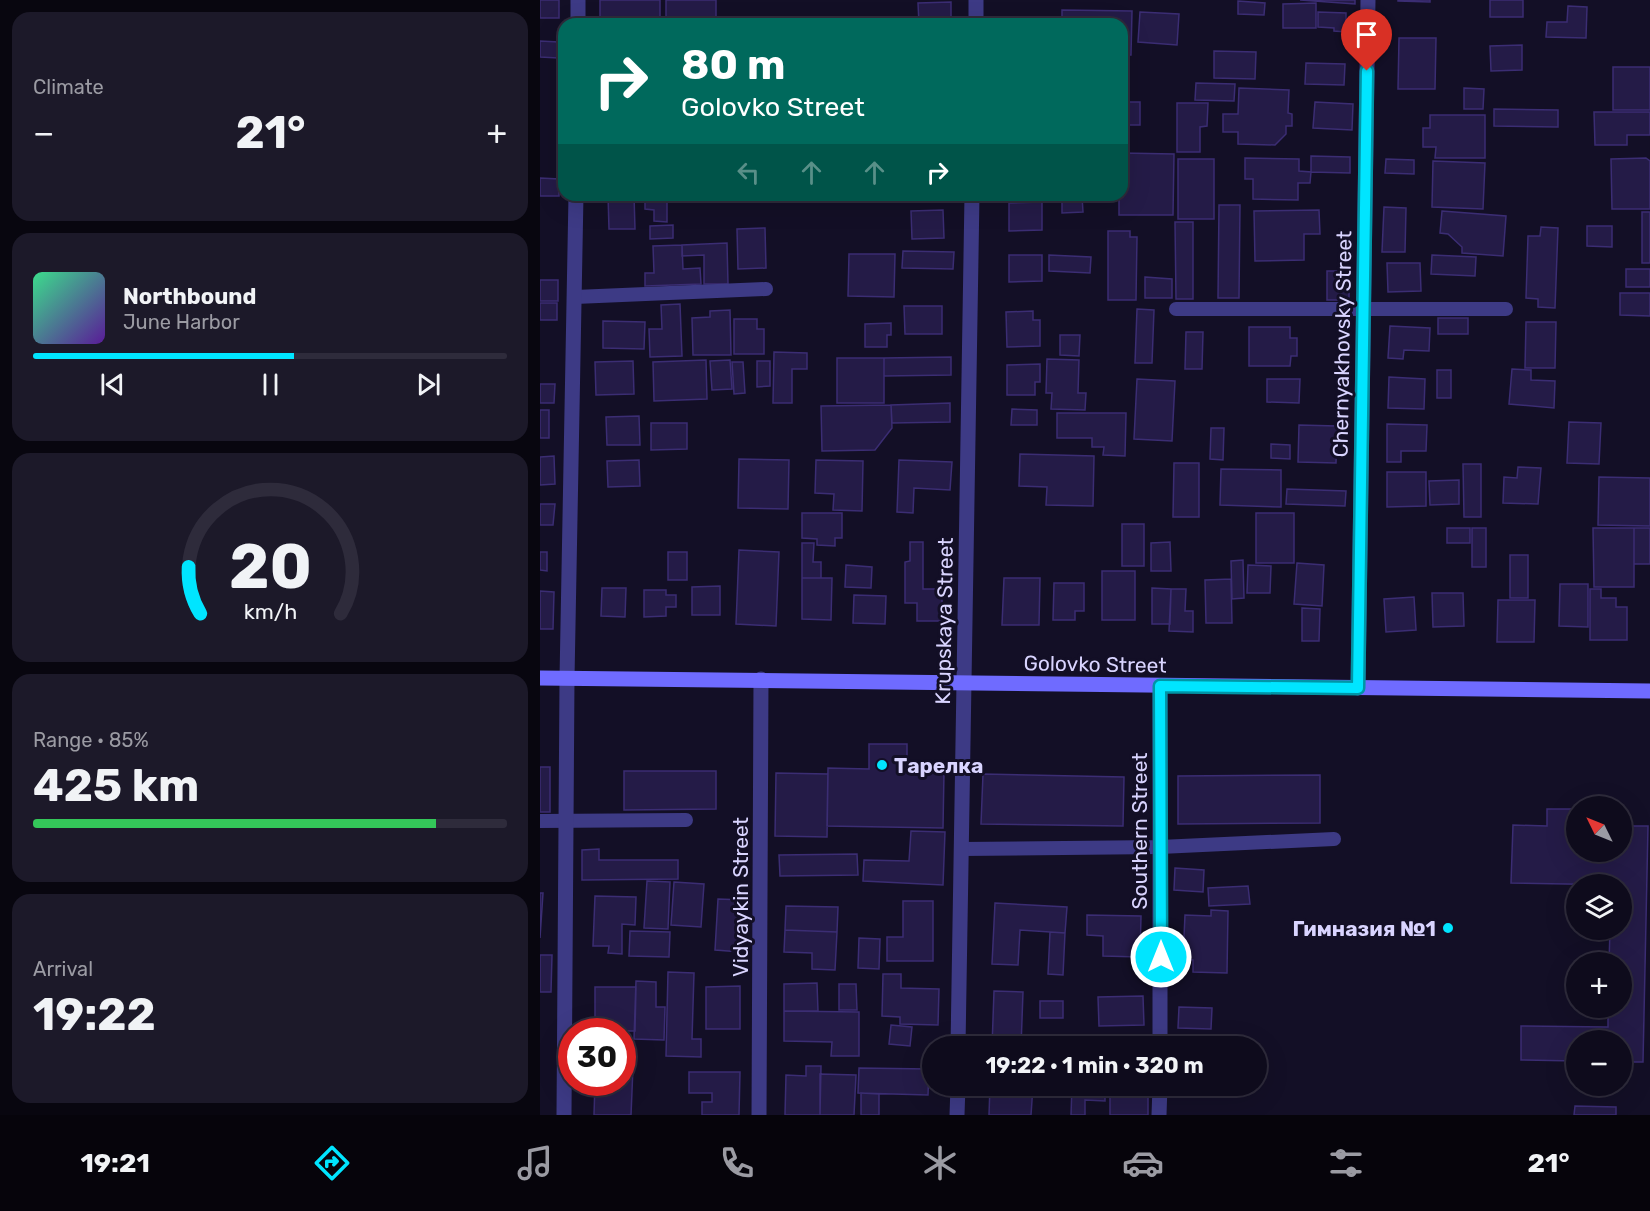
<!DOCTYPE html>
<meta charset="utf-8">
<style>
:root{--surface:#0e0b1c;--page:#1c1929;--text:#f1f3f6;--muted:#9b9ba3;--line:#2e2b3b;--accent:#00e5ff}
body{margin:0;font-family:Rubik,sans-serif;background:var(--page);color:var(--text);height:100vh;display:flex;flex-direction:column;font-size:22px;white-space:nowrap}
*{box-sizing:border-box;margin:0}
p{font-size:20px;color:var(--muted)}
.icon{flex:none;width:33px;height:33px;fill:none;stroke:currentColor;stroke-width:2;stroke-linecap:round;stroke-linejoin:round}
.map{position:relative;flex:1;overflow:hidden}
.panel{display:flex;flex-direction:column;gap:12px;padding:12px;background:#08060f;width:540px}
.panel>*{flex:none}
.hud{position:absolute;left:18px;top:18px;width:570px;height:183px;border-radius:18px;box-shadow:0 6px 24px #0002,0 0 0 2px var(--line);background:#00695c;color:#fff;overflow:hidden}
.needle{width:39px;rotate:313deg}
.fabs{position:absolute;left:1026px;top:796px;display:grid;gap:12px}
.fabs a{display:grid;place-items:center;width:66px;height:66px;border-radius:50%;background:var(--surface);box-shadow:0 6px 24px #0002,0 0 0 2px var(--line);font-size:30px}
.speed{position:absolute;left:18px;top:1018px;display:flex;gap:12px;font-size:30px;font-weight:700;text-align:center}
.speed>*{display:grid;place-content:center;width:78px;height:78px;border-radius:50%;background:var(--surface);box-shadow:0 6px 24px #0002,0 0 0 2px var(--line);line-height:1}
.speed .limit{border:9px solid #d22;background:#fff;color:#111}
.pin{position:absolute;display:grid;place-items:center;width:51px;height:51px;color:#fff;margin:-62px -26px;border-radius:50% 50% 50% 0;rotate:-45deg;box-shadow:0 0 6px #0007}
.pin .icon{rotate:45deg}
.me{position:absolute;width:66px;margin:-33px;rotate:0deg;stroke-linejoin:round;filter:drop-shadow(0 0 4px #0008)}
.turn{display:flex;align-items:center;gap:21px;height:126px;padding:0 24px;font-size:27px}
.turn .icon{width:78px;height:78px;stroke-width:2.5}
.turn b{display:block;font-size:42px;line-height:51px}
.lanes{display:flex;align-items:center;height:57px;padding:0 24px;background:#0003;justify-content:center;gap:30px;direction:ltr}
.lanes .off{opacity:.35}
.big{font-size:45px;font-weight:700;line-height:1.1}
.panel .tile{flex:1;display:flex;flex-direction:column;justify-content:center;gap:9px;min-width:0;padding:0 21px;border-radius:18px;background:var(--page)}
.panel .dial{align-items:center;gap:0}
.dial svg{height:156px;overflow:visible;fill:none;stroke:var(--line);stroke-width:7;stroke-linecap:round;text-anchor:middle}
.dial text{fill:var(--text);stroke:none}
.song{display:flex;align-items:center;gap:18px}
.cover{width:72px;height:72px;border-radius:9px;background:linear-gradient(135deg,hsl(150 70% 55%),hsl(270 70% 35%))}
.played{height:6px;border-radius:3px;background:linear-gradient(90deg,var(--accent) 55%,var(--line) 55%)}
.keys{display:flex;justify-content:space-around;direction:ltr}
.heat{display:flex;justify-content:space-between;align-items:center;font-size:33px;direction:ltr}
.charge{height:9px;border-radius:4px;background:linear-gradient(90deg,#34c759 85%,var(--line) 0)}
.trip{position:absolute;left:382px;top:1036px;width:345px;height:60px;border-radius:30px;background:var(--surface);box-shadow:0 6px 24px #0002,0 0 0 2px var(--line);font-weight:700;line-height:60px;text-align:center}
.tab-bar{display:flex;height:96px;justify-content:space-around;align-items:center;background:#06040b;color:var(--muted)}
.tab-bar .icon{width:42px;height:42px}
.tab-bar .current{color:var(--accent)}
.tab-bar b{font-size:27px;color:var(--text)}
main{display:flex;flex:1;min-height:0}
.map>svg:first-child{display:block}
.building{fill:#241b47;stroke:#3b2d73;stroke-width:1.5}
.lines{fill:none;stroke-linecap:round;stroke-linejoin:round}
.lane{stroke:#3d3a85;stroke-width:14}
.street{stroke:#3d3a85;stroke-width:15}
.secondary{stroke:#6f6bff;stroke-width:15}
.route-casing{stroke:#0095a6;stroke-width:15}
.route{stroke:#00e5ff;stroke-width:10}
.poi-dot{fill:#00e5ff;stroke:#130f26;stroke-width:2}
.labels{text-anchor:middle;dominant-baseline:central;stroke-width:6;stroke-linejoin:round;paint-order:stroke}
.street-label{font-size:21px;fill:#d9d4ff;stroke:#130f26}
.poi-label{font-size:21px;font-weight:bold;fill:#d9d4ff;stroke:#130f26;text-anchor:start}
</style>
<main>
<section class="panel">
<div class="tile"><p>Climate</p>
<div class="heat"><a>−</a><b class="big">21°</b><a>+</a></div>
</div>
<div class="tile">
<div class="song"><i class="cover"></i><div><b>Northbound</b><p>June Harbor</p></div></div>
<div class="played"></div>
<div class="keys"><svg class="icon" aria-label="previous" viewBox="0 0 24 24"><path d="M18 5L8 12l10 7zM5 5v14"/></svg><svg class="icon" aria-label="pause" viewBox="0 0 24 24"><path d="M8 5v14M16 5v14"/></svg><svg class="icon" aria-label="next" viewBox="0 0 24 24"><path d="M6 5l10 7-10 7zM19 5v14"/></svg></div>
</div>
<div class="tile dial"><svg viewBox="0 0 100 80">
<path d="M14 69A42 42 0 1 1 86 69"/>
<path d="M14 69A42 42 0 0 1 8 45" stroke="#00e5ff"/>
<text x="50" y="56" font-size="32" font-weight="700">20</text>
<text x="50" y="72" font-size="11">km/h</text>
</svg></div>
<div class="tile"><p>Range · 85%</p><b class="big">425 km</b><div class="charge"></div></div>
<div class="tile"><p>Arrival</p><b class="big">19:22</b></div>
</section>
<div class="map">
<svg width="1110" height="1115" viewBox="0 0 1110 1115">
<rect width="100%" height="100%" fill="#130f26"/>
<path class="building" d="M0,0h19v18h-19z
M60,0h60v18l-60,-1z
M126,0h50v24h-50z
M760,0h55v4z
M858,0h32v2l-32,-1z
M950,0h33v17h-33z
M698,1l27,2 -1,12 -26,-1z
M411,2v22h-32l-1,-21z
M776,3v25h-33v-24z
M1028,6l19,1 -1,31 -40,-1 1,-15h20z
M522,10l70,1 -1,44h-9v-31h-60z
M600,12l39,2 -2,31 -39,-3z
M778,12l28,1v19l-12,-1v-3l-16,-1z
M859,38h37l-1,51h-37z
M0,41l18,1v16l-18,-1z
M982,45v25l-31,1 -1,-25z
M674,51l42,1 -1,27 -41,-1z
M766,63l39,1 -1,21 -39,-1z
M1073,67h37v43h-37z
M656,83l39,1 -1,17 -39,-1z
M699,88l50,2 -1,23 4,1v12h-6v8l-11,11 -37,-1v-12h-15v-18h15z
M924,88l20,1 -1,20h-19z
M582,102h18v23h-18z
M775,102l38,2 -1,26 -39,-2z
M637,103h31l-1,23 -7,1v25h-23z
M954,109l64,1v17l-64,-1z
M1054,112h56v23h-23v10h-32z
M890,115h55v43h-50l1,-11h-13v-19h7z
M582,153l52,1 -1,61h-54v-20h3z
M771,156l39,1v16l-39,-1z
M705,158l54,1v12l12,1 -1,11h-12v17l-45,-1v-20h-8z
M1106,158l4,3v48h-38l-1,-50z
M638,159h36v60h-36z
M846,159l28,1v14l-29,-1z
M893,161l52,2 -2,46 -51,-2z
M0,178l19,1v17h-19z
M68,195h26l1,34h-26z
M215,195h21v2l-21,1z
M299,195h54v7h-54z
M542,196l1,16 -21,1v-15z
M105,198h22v24l-13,-1v-11l-9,-1z
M502,202v28l-33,1v-28z
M679,205h21l-1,93h-21z
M844,207l22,1 -1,44h-23z
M403,210l1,28 -32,1 -1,-28z
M779,210l1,24h-16v26l-49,1 -1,-50z
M902,211l64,5 -3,40 -41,-3v-6l-14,-13 -8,-1z
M1102,212h8v51h-8z
M635,222h18v77h-17z
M133,225v13l-23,1v-13z
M1047,226h25v21l-25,-1z
M1001,227l17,1 -3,80 -17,-1v-8l-12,-1 2,-62h12z
M225,228l1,40 -28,1 -1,-40z
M568,231h22v6h7l-1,63h-28z
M187,243l1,41h-24v-29l-22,1v-11z
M142,245l1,24 17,-1 1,16 -56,2v-13h9l-1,-27z
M363,251l51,1 -1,17 -51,-1z
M309,254h46l-1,43 -46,-1z
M469,255h33v26l-33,1z
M509,255l42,2 -1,16 -41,-2z
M892,255l44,2 -1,19 -44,-2z
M847,263h33l1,28 -33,1z
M1086,269h24v18h-24z
M787,271h22v29h-22z
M605,277l27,2v19h-27z
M0,280h18v21h-18z
M1080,293h30v23l-30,-1z
M0,303h17v17h-17z
M140,304l2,52 -32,1 -1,-28h13l-1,-24z
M364,306h38v28h-37z
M597,309l17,1 -2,53h-17z
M190,310l1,45h-38l-1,-37 18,-1v-6z
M493,311v9h7v26l-33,1 -1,-35z
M898,318h30v16h-30z
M194,319h23v10h7v25h-30z
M63,321l42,1 -1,27 -41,-1z
M986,322h30l-1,46h-30z
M351,323v12h-4v12h-22v-23z
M850,326l40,2 -1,23 -25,-1 -1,9 -15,-1z
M709,327h41v11h7v18h-6l-1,10h-41z
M646,332h17l-1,37h-17z
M520,335h20l-1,21 -19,-1z
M234,352l33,1v16h-15v34h-19z
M411,357v18l-67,1v-18z
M297,358h47v45h-47z
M507,359l32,1 -1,33h8l-1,17 -34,-1 1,-16h-6z
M166,360l1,39 -53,2 -1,-39z
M190,360l2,29 -20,1 -2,-29z
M93,361l1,33 -38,1 -1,-33z
M217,361h13v25l-13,1z
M192,362h11l2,31 -11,1z
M500,364v18h-5v13h-28v-30z
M972,369l19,1v10l24,1 -1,27 -45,-4z
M897,370h14v28h-14z
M849,377l36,2 -1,30 -36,-1z
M597,379l38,2 -3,60 -38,-2z
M727,379h33l-1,24 -32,-1z
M0,384h15l-1,19h-14z
M410,403v19l-58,1 -1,-18z
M351,405l1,23 -17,22 -53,1 -1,-45z
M472,409l25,1v15h-26z
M0,410h9v28h-9z
M517,413h69l-1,43 -22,-1 1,-8h-12v-9h-35z
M99,416l1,29h-33l-1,-28z
M1029,422l32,1 -2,41 -32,-1z
M111,423h36v26l-36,1z
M847,424l40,1 -1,26h-25v11h-14z
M759,425l38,1 -1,37 -38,-1z
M671,428h13l-1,32 -13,-1z
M731,444l19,1v14l-19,-1z
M480,454l74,2 -1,50 -47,-1 1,-18 -28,-1z
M14,456l1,28 -15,1v-28z
M199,459l50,1 -1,49 -50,-1z
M99,460l1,26 -32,1 -1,-26z
M276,460l47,1 -1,50 -29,-1 1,-16 -19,-1z
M359,460l53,2 -2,28 -36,-2 -1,25 -16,-1z
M634,463h25v54h-26z
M923,464h18v53h-17z
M978,467l23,1 -3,36 -35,-1 1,-26 13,1z
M681,469l60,1v37l-61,-2z
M847,472h39v34l-39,1z
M1059,477l51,1v48l-52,-1z
M919,480v24l-29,1 -1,-24z
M747,489l59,2 -1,15 -59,-2z
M0,504h15l-2,21h-13z
M262,513h40v25h-7v8l-18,-1v-6l-15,-1z
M716,513h38v50h-38z
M582,524h22v42h-22z
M907,528h23v15h-23z
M932,528h14v39h-14z
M1053,528h41v59h-40z
M1094,528h16v36h-16z
M370,542h13v47h19v32h-25v-18h-12v-41l5,-1z
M630,542l1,29h-20v-28z
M262,543h12l-1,19h8v16h-19z
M199,550l40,2 -3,74 -40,-2z
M0,552h7v19l-7,-1z
M128,552h19v28h-19z
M970,555h18v43h-18z
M703,560l1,38 -12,1 -1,-38z
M757,563l27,2 -2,41 -28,-2z
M306,565l26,2 -1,21 -26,-1z
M708,565l23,1 -1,27h-23z
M562,571h33v49h-33z
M262,578h30l-1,42 -29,-1z
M464,578h36l-1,47h-37z
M691,579l1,44h-26l-1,-43z
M514,583h30v28h-9v9h-22z
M1020,584h28v43l-29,-1z
M180,586v29h-28v-28z
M62,588h24l-1,29 -24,-1z
M612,588l19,1 -1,35h-18z
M631,589h15l-1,22h8v21l-24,-1z
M1050,589h11v9h15v9h11v33h-37z
M104,590h22v5h10v12h-10v9l-22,1z
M0,591l14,1 -1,37h-13z
M892,593h31l1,33 -31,1z
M314,595l32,1 -1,28 -32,-1z
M874,597l2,33 -30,2 -2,-33z
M958,600h37l-1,42h-37z
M762,608l18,1 -1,32h-17z
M329,744h38v28h37l-1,56 -116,-2 1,-58 41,1z
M0,767h10v45h-10z
M84,771h92v38l-92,1z
M236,773l52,1 -1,63 -52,-1z
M443,774l141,3 -1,49 -142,-2z
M780,775v48l-142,1v-48z
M1007,809h29v43h46v-26h26l-5,236h-21v-21h-46v20l-55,-1v-34l87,1v-19h14v-45h-13l1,-33h12v-45l-111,-2 2,-58 34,1z
M371,831l34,1 -2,53 -80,-4 1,-21 45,1z
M59,849v11h79v19l-96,1v-30z
M317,854l1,21 -78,1 -1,-21z
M635,868l29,2 -1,22 -29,-2z
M107,881l23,1 -2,47 -24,-1z
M134,882l30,2 -3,43 -30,-2z
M708,886l2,18 -41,2 -1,-18z
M0,893h3l-3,45z
M55,896l41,1 -1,28 -13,-1v30l-14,-1 1,-7h-16z
M178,899l26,1 -3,52 -26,-2z
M363,901h30v60h-46v-24h16z
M455,903l72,4 -2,26 -45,-3 -2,35 -26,-1z
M246,906l52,1 -1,25 -52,-2z
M671,910l17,1 -1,62 -34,-1v-12l-10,-1 2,-44 26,1z
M547,915l54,1 -1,41 -37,-1v-20l-16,-1z
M245,930l52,2 -2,38 -23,-1v-16l-28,-1z
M90,931l40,1 -1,25 -40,-1z
M510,932l15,1 -2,42 -15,-1z
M319,938l21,1 -1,30 -21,-1z
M0,955h12l-1,37h-11z
M128,972l26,1 -2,66h9v18l-35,-1z
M343,974h18v14l38,1 -1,36 -38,-1v-7l-18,-1z
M96,981l20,1v25h9l-1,33 -30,-1z
M277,983l1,28h-34v-27z
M299,984h17l1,26h-18z
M200,986v43h-34v-42z
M55,987h41l-1,44h-40z
M454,991l29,1 -2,55h-29z
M603,996l1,29 -45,1 -1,-29z
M500,1001h23v17h-23z
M639,1007l33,1 -1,21 -33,-1z
M244,1011l75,1v44h-28l1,-14 -48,-1z
M351,1025l21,2 -2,19 -21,-2z
M577,1038h31l-1,9h-30z
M493,1041l30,1v5h-30z
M536,1041l41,1v5h-41z
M266,1066h15l-1,49h-35l1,-40 20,1z
M82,1067h11l-2,48h-37l1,-32h27z
M319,1068l70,1 -1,26 -70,-2z
M149,1072h51l-1,43h-37v-13h10v-9h-23z
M280,1074l36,1 -2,40h-34z
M450,1086h43l-2,29h-42z
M532,1086h33v15l-20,-1v15h-14z
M570,1086h38v29h-38z
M321,1093l18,1v21h-18z
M1035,1106l41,1v8h-42z"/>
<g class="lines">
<path class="lane" d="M35,297l191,-8
M636,309h330
M0,821l146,-1
M421,849l199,-2 174,-8"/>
<path class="street" d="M38,24v-24
M436,24v-24
M620,686v361
M818,688l10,-688
M418,1047l14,-852
M24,1115l3,-436 9,-484
M219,1115l2,-436
M417,1115l1,-29
M619,1115l1,-29"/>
<path class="secondary" d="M0,678l1110,13"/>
</g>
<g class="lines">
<g class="route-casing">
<path id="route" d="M621,957l-1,-271 198,2 9,-617"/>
</g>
<use href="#route" class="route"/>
</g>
<g class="poi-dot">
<circle cx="342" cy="765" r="6"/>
<circle cx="908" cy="928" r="6"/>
</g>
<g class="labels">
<g class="street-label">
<text transform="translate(802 344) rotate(-89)">Chernyakhovsky Street</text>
<text transform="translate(404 621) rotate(-89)">Krupskaya Street</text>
<text transform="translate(555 664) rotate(1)">Golovko Street</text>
<text transform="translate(599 831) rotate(-90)">Southern Street</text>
<text transform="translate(200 897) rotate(-90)">Vidyaykin Street</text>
</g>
<g class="poi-label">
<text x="354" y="765">Тарелка</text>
<text x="896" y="928" text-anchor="end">Гимназия №1</text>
</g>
</g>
</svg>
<div class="fabs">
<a><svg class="needle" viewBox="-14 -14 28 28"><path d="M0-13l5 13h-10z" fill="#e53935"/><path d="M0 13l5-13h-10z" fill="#9b9ba3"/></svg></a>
<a><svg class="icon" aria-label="layers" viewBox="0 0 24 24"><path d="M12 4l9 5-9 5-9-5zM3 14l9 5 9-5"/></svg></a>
<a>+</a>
<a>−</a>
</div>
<div class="speed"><div class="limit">30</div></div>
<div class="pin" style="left:827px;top:71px;background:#d93025"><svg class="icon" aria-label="arrive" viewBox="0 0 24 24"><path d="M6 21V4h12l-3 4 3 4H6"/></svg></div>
<svg class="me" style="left:621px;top:957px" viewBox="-20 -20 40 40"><circle r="17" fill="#00e5ff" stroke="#fff" stroke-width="3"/><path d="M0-11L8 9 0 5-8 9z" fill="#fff"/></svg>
<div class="trip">19:22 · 1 min · 320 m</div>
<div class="hud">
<div class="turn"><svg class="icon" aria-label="right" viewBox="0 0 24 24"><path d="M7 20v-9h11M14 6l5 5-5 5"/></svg><div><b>80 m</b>Golovko Street</div></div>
<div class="lanes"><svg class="icon off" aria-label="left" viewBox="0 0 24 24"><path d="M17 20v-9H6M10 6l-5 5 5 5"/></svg><svg class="icon off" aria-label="ahead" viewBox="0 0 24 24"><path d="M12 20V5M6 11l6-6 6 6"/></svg><svg class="icon off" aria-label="ahead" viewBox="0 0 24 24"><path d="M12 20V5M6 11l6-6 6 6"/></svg><svg class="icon" aria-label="right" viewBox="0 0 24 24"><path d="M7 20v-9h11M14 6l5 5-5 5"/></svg></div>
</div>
</div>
</main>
<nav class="tab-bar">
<b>19:21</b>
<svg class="icon current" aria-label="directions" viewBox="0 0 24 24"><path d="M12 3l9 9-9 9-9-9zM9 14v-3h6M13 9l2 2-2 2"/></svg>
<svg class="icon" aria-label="music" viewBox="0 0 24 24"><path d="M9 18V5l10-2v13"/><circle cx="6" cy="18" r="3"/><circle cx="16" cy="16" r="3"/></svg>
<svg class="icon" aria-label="phone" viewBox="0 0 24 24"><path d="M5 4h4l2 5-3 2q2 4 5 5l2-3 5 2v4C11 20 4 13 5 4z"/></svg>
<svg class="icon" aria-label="climate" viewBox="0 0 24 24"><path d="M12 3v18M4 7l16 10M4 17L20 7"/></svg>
<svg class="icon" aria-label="car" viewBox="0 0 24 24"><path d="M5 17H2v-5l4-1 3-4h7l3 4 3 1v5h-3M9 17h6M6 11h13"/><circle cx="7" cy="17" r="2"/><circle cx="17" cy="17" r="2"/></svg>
<svg class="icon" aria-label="filters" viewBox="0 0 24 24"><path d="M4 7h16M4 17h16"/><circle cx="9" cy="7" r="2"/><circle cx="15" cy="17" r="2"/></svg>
<b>21°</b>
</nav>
